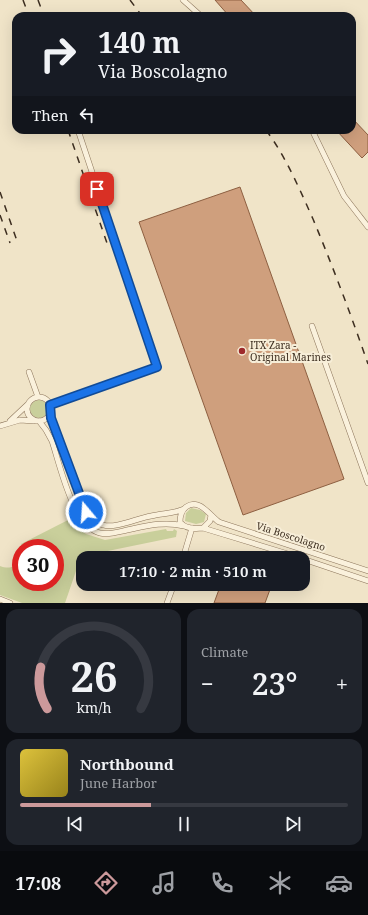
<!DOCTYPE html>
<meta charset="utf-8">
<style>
:root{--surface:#171b24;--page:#20242c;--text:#f1f3f6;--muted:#9ea1a6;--line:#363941;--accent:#cc999b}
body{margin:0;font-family:"Noto Serif",serif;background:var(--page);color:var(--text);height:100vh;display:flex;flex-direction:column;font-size:15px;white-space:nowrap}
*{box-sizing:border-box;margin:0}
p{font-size:13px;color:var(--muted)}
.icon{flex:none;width:22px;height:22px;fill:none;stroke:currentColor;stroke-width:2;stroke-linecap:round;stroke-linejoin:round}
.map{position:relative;height:603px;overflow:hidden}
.side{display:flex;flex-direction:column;gap:6px;padding:6px;background:#0d0f14;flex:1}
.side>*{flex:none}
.banner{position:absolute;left:12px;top:12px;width:344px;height:122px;border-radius:12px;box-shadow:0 4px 16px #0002;background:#171b24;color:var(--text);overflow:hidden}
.speed{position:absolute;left:12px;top:539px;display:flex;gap:8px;font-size:20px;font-weight:700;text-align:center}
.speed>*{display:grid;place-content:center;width:52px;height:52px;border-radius:50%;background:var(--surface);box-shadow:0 4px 16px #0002;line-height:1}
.speed .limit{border:6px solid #d22;background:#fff;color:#111}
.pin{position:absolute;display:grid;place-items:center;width:34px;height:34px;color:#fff;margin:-17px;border-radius:8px;box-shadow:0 2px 6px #0006}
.me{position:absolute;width:44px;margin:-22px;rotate:342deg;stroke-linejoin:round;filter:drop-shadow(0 0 3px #0008)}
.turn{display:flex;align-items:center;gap:14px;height:84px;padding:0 20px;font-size:18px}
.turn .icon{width:52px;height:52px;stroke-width:2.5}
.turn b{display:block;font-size:28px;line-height:34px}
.then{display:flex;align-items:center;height:38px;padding:0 20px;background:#0003;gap:8px;font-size:15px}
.big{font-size:30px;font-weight:600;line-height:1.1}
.side .card{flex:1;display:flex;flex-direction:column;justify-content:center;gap:6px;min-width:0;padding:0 14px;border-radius:12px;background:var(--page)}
.side .dial{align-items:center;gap:0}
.dial svg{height:104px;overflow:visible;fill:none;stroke:var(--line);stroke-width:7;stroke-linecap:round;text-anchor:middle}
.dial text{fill:var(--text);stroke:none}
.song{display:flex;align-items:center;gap:12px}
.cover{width:48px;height:48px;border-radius:6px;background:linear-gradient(135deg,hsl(50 70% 55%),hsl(50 70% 35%))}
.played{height:4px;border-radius:2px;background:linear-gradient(90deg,var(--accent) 40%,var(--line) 40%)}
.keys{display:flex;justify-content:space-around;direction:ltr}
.heat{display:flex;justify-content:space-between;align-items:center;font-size:22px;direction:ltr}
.side .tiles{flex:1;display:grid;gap:6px;grid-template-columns:1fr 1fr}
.card:last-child{grid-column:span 2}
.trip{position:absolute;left:76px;top:551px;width:234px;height:40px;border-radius:12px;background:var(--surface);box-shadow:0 4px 16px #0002;font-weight:600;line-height:40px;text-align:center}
.tab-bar{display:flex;height:64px;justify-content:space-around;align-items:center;background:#090b0e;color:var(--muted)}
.tab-bar .icon{width:28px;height:28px}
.tab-bar .on{color:var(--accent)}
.tab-bar b{font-size:18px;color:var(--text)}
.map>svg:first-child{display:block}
.green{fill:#c9cf9b}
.building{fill:#cf9f7d;stroke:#8d5f41}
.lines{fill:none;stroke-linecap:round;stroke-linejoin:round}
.street-casing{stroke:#8d765c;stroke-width:6}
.street{stroke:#faf1dc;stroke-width:5}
.rail{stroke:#3d2e20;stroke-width:1.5;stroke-dasharray:7 7;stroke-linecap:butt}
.route-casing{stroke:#114b97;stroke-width:10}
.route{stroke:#1a73e8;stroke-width:7}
.poi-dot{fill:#9e2a2b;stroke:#f7eed8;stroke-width:1.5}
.labels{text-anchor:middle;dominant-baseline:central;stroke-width:4;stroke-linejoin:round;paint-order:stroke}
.poi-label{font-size:10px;fill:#3d2e20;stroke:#f7eed8;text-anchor:start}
.street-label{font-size:10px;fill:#3d2e20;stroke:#f7eed8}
</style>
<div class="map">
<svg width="368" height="603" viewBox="0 0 368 603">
<rect width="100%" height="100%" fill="#f0e4c8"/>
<path class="green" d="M30 409a9 9 0 1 1 18 0a9 9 0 1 1-18 0Z
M191,508l9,2 6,4 -2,8 -8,2 -11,-3 1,-8z
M70,519l16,15 19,6 61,-11 1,2h6l1,-2 3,2 -1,6 -78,16 -15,5v3l-6,7 -12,35h-43l-22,-8v-29c8,3 16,2 21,-6v22h34v-34h-33l-1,-4z"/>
<path class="building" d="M215,0h26l15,16h-27z
M352,118l16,17v17l-6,6 -26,-28h16z
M240,187l104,292 -101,36 -104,-293z
M221,584h51l-7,19h-51z"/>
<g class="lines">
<g class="street-casing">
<path id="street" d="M183,0l18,16
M312,130l32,66 24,31
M312,326l56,157
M29,372l9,25
M27 409a12 12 0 1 1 24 0a12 12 0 1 1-24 0Z
M50,405l107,-38 -79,-237
M51,412v6l35,94c4,6 9,11 17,13 12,4 35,-7 48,-9 12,-3 22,-2 33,-7
M10,421l17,-16
M39,421l7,9 6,11c8,24 21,86 48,92 9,2 18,-1 27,-3 19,-4 37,-9 57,-4
M0,426l20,-6 14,1
M211,515l-1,6 -7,7c-8,1 -18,1 -23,-6 0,-6 1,-11 6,-15 13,-10 24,9 33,15l149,49
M203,528l98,30
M183,558l9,-30
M303,559l65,22
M0,599l10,4
M167,603l7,-19"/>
</g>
<use href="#street" class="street"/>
<path class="rail" d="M23,0l6,16
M38,0l6,16
M130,0l12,16
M68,130l40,116
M266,130c20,27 33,58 47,89 20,48 38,96 55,145
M0,192l17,49
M0,215l10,28"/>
</g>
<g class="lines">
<g class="route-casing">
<path id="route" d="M86,512l-35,-94 -1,-13 107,-38 -60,-178"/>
</g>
<use href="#route" class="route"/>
</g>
<circle class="poi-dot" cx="242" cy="351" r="4"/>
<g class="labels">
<g class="poi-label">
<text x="250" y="345">ITX Zara -<tspan x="250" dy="12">Original Marines</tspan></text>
</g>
<g class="street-label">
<text transform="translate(291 536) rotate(18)">Via Boscolagno</text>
</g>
</g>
</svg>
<div class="speed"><div class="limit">30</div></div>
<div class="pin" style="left:97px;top:189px;background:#d93025"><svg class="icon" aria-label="arrive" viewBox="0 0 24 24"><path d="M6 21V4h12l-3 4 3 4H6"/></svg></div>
<svg class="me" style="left:86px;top:512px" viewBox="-20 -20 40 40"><circle r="17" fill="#1a73e8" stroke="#fff" stroke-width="3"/><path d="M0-11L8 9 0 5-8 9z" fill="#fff"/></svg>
<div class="trip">17:10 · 2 min · 510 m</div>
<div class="banner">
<div class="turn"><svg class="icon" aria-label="right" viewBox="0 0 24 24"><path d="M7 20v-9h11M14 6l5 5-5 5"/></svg><div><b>140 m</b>Via Boscolagno</div></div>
<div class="then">Then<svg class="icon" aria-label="left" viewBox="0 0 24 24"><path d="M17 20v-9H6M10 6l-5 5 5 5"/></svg></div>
</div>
</div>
<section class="side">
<div class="tiles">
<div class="card dial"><svg viewBox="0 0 100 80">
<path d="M14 69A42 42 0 1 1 86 69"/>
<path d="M14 69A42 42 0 0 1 9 37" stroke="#cc999b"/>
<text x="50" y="56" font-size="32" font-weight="700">26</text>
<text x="50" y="72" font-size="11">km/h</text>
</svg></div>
<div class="card"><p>Climate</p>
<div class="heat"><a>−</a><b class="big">23°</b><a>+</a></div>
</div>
<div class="card">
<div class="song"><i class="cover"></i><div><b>Northbound</b><p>June Harbor</p></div></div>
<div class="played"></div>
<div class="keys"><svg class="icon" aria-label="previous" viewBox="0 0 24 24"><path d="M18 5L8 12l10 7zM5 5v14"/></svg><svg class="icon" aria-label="pause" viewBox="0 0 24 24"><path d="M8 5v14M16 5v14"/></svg><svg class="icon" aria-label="next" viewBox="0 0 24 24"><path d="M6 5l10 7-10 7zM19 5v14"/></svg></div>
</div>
</div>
</section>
<nav class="tab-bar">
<b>17:08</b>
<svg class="icon on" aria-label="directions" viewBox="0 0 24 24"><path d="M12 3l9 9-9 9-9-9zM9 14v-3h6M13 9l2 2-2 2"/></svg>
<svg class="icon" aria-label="music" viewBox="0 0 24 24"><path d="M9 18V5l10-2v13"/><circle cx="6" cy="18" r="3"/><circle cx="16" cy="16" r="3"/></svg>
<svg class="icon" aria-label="phone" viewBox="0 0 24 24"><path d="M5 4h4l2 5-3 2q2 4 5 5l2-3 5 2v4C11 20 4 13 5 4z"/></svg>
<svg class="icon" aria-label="climate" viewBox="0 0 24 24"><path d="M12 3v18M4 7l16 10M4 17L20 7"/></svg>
<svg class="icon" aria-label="car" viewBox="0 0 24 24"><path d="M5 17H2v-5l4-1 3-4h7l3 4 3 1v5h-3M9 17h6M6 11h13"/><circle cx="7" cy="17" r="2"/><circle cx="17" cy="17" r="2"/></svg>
</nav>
